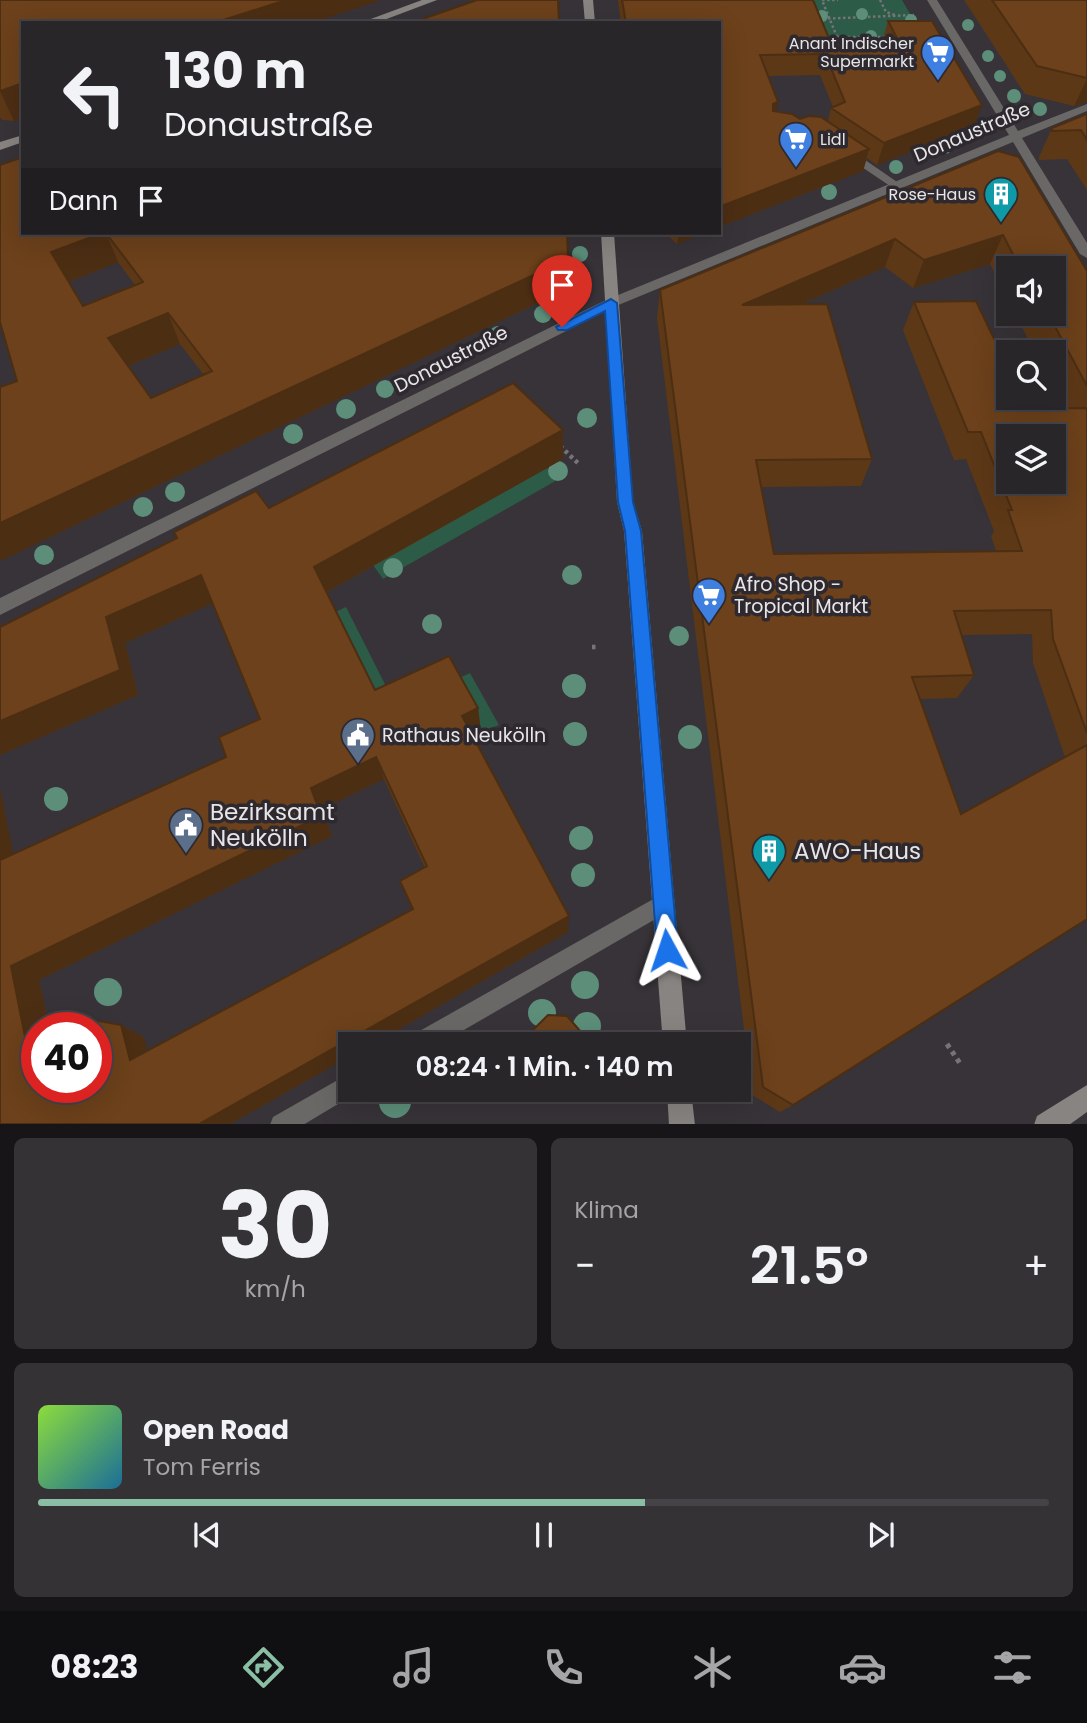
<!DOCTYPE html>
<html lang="de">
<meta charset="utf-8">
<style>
:root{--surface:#29262a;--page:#353236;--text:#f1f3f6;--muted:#a5a5a8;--line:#454347;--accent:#8abfa5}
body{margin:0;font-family:Poppins,sans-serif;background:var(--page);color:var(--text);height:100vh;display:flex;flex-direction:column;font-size:26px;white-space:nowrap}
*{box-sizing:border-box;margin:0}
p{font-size:23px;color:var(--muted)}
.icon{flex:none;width:38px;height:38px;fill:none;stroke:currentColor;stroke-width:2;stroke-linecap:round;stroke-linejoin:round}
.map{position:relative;height:1124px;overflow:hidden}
.details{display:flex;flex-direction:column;gap:14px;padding:14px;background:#171517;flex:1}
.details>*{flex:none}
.hud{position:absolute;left:21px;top:21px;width:700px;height:214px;border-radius:0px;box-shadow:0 7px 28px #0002,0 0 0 2px var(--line);background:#29262a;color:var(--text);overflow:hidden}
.tools{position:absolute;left:996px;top:256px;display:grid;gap:14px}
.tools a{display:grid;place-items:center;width:70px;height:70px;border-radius:0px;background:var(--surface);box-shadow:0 7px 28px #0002,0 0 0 2px var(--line);font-size:35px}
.speed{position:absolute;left:21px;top:1012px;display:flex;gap:14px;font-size:35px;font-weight:700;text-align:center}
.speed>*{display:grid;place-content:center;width:91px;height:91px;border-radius:50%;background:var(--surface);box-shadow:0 7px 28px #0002,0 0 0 2px var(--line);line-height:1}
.speed .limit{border:10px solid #d22;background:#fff;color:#111}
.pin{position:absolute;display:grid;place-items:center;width:60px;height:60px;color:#fff;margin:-72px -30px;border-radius:50% 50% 50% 0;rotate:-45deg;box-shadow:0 0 7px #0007}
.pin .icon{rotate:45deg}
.me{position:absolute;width:77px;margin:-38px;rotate:355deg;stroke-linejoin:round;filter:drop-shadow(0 0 5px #0008)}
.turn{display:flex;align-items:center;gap:24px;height:147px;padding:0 28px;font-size:32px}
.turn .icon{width:91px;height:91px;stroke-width:2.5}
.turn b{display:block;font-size:49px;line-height:60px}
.then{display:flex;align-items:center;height:66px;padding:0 28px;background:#0003;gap:14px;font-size:26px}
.big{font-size:52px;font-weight:600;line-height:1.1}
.details .card{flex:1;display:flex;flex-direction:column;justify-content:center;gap:10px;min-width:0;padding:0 24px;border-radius:10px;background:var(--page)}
.details .dial{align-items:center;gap:0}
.dial b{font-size:91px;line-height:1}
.song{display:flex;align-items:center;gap:21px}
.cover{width:84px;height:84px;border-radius:10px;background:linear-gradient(135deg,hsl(90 70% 55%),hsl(200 70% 35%))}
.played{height:7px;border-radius:4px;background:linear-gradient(90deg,var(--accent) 60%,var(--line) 60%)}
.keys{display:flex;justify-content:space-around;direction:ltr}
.heat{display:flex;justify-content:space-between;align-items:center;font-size:38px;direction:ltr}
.details .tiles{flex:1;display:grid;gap:14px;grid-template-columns:1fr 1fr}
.card:last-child{grid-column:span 2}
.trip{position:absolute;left:338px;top:1032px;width:413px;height:70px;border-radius:0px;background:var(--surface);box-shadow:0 7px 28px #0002,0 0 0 2px var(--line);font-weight:600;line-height:70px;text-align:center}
.dock{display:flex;height:112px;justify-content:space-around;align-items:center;background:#100f11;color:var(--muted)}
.dock .icon{width:49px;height:49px}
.dock .selected{color:var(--accent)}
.dock b{font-size:32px;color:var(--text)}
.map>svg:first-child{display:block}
.green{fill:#2c5b47}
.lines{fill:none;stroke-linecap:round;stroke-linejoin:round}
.path-far2{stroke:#777378;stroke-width:2.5;stroke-dasharray:2.5 2.5;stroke-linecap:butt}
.path-far1{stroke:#777378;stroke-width:4.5;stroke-dasharray:3.5 3.5;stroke-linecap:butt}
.path{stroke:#777378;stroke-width:5;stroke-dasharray:4.5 4.5;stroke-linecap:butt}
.lane{fill:#6a6866;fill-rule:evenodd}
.street{fill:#6a6866;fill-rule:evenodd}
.secondary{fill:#888481;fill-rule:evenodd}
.tree{fill:#5c8e7a}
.wall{fill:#5d3817;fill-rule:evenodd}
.shaded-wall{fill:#4c2e13}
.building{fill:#6c411b;stroke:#4c2e13;stroke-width:2;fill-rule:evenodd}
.route{fill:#1a73e8;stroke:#114b97;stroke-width:2}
.labels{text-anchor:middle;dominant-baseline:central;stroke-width:7;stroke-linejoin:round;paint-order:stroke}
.far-poi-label{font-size:16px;fill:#e7e5e8;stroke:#2d292e;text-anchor:end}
.street-label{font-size:19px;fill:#e7e5e8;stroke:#2d292e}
.poi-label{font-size:19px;fill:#e7e5e8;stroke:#2d292e;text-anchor:start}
.near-poi-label{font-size:23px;fill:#e7e5e8;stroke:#2d292e;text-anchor:start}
</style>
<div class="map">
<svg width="1087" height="1125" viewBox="0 0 1087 1125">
<rect width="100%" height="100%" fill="#373338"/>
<path class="green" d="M802,0h100l24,41 -187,3z
M547,468l12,11 -176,100 -10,-14z
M346,607l51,101 -15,6 -49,-101z
M470,673l29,52 -18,7 -28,-51z"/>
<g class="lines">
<path class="path-far2" d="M880,0l6,12 9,3
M818,19l96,-4
M823,37h65
M837,37l-15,-37h16"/>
<path class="path-far1" d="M560,446l20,19
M592,647h6"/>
<path class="path" d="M947,1044l14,21"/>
<path class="lane" d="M844,151h8l51,35 -10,2 -49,-33z
M664,893l7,3 3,7 -3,7 -233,135h-32l3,-8z
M350,1073v17l8,2 -55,33h-33l3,-8z"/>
<path class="street" d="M927,0h10l81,131 69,-27v7l-65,27 65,105v15l-7,-4 -67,-112 -397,164 -616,309v-17l606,-298 403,-165z"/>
<path class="secondary" d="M422,0h15l-61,23h-16z
M583,0h10l2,23h-10z
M23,135v7l-23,8v-8z
M601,233h13l19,269 9,29 45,514h-24l-39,-514 -7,-29z
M1087,1085v27l-18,13h-35l3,-9z
M667,1090h24l4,35h-26z"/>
</g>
<g class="tree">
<circle cx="862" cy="14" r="6"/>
<circle cx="822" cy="16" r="6"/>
<circle cx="911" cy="20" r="6"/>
<circle cx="968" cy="25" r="6"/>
<circle cx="871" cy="36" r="6"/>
<circle cx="988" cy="56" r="6"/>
<circle cx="1000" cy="76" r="6"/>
<circle cx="1014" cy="96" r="7"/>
<circle cx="1040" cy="109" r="7"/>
<circle cx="945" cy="147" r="7"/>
<circle cx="896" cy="167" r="7"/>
<circle cx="829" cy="192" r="8"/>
<circle cx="580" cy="254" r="8"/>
<circle cx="543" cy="314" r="9"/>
<circle cx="498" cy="335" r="9"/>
<circle cx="385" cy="389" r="9"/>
<circle cx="346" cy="409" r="10"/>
<circle cx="587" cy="418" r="10"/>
<circle cx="293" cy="434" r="10"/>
<circle cx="558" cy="471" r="10"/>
<circle cx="175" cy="492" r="10"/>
<circle cx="143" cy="507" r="10"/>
<circle cx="44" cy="555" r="10"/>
<circle cx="393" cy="568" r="10"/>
<circle cx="572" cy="575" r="10"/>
<circle cx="432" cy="624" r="10"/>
<circle cx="679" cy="636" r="10"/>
<circle cx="574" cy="686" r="12"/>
<circle cx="575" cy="734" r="12"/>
<circle cx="690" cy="737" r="12"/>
<circle cx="56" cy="799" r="12"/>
<circle cx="581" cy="838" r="12"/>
<circle cx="583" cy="875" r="12"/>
<circle cx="585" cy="985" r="14"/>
<circle cx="108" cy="992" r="14"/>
<circle cx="542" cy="1013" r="14"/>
<circle cx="587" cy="1026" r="14"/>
<circle cx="395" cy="1102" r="16"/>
</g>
<path class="wall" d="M0,0l23,23v95l-9,3 -11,-1 -3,-3z
M618,0h195l18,43 51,-1 6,-21 86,106 -97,38 -10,-7 -4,13 -144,56v-204h-98zM820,75l13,32 -2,1 -3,13 -28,-2 -24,-7 -8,-36z
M964,0h123v102l-13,4 -49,-12z
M1087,114v76l-20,-31 -28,1v-3l13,-29z
M998,151l89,120v648l-294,186 -13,7 -28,-17 -95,-777 3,-28zM990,264l18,35v-31h46v45h-39l17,34h3l3,5h16v31l13,25 -39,1 -114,-107 -11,28 51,130 12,-1 28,72 -3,5 5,15 -222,3 -13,-67 100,-1 11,-27 -70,-155 83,-37 28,21zM1032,634l1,29 32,94 -104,57 -41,-115 37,-1 17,-23 -12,-40z
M0,165l567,68v56l-567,272v-174l17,-6zM118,262l17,23 -52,21 -14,-24zM180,344l24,31 -53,23 -23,-32z
M665,233h40l-28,11z
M563,459l-236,133 48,98 103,18 3,24 -8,4 95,196 -197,113h-21v11l-120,68h-230v-335l13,65 213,-97 34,-38 -47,-116 -88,40 13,52 -138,60 269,-247zM384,779l41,89 -25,13 12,29 -265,141 -3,-14 -23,-12 -84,62v-60h12l-10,-47 293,-144 -10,-27z"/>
<path class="shaded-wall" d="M286,0h95l-69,23h-98z
M1087,79v23l-13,4z
M23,83v35l-9,3 -14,-30z
M778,102l-5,22v-20z
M982,105l-8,22 -97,38 7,-22z
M869,149l-6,22 -144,56v-20z
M102,233h4l12,29 -52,21 -15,-31z
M679,233h26l-28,11z
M1003,235l-13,29 -77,24 11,-28z
M895,239l-10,28 -149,66 6,-28z
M568,259l-1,30 -567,272v-38z
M168,313l12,31 -57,24 -15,-30z
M563,430v29l-240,135 -9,-27z
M201,575l14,27 -90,41 13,52 -138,60v-34l106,-104z
M478,708l3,24 -16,7 -3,-23z
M376,757l8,22 -62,30 10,27 -293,144 10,47h-12v32l-8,-2 -18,-91 300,-178z
M0,789l19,93 -19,-13z
M569,916l-1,16 -197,113h-21v11l-120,68h-31z
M121,1025l23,12 9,33 -23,-10z"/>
<path class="building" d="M0,0h286l-72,23h-191v60l-23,8z
M477,0h81l1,23h-148z
M622,0h191l18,43 68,-1 -11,-21h44l50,84 -98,38 -53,-35 14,-6 -20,-48 -65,1 18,47 -5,2v7l19,3 8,5 9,-3 12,1 48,32 -150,58v-184h-93z
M992,0h95v78l-50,-12z
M1087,114v26l-6,-10 -29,1v-3z
M998,151l21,6 68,114v115l-36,-67h-3l-3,-6h9v-45h-34l-17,-33 -79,25 -29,-21 -153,66 85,-1 45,155 -116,1 18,94 248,-3 -14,-41h4l-31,-78h-13l-54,-130 62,-1 32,67v29h14l6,12 59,-1v325l-34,-94 -2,-29 -97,1 20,64 -62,2 49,137 126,-69v174l-294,186 -30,-18 -103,-797zM1008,436h46v45h-46z
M23,157v76h79l-51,19 32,54 60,-24 -37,-49h461l1,26 -568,264v-136l17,-6 -17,-59v-157zM168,313l44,58 -61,27 -43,-60z
M513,383l50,47 -249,137 61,123 74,-34 29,52 -16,8 107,200 -370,208h-199v-264l226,-103 -7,-20 41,-18 -59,-144 -95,42 14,53 -120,51v-94l177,-89 -3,-6 82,-41 13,17zM376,757l51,109 -27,15 13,28 -283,151 -9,-35 -22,-4 -12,6h9v60h-59v-34l-8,4 -18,-91 310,-150 -10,-28z
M548,1015l19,1 14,16v13h-49l1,-15z"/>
<path class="route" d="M611,299l6,4 16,199 8,29 37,419 -3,7 -8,3 -7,-3 -3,-7 -32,-419 -7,-29 -13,-191 -38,19h-9l-2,-3z"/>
<defs>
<g id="supermarket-pin" transform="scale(1.75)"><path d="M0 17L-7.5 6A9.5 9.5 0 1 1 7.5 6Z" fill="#3f7fe0" stroke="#2d292e"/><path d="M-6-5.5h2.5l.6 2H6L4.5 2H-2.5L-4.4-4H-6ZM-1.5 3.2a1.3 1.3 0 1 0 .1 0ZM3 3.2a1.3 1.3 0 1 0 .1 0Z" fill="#fff"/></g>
<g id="building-pin" transform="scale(1.75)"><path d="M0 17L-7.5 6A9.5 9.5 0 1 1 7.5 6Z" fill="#0f9aa8" stroke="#2d292e"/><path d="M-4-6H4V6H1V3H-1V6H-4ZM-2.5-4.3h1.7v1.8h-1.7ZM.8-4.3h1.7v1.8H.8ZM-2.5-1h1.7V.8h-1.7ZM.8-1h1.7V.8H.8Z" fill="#fff"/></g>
<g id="civic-pin" transform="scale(1.75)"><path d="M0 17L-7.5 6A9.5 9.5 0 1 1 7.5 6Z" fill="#5c6f8a" stroke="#2d292e"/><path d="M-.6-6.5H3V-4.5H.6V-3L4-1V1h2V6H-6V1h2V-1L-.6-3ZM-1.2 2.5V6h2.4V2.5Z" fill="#fff"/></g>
</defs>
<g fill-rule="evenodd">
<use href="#supermarket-pin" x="938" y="52"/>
<use href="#supermarket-pin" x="796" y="139"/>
<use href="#building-pin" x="1001" y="194"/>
<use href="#supermarket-pin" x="709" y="595"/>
<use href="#civic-pin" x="358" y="735"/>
<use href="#civic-pin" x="186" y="825"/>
<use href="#building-pin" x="769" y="851"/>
</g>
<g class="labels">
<g class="far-poi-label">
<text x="914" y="43">Anant Indischer<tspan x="914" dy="18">Supermarkt</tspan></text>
<text x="820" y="139" text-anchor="start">Lidl</text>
<text x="976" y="194">Rose-Haus</text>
</g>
<g class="street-label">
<text transform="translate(972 132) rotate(-23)">Donaustraße</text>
<text transform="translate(451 359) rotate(-27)">Donaustraße</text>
</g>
<g class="poi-label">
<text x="734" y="584">Afro Shop -<tspan x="734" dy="22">Tropical Markt</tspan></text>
<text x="382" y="735">Rathaus Neukölln</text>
</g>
<g class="near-poi-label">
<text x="210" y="812">Bezirksamt<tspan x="210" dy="26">Neukölln</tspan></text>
<text x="794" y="851">AWO-Haus</text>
</g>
</g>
</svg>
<div class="tools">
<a><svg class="icon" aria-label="sound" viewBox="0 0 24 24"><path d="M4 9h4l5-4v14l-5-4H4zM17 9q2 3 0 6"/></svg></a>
<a><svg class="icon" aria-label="search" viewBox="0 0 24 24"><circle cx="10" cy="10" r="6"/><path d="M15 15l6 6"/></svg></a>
<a><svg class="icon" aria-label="layers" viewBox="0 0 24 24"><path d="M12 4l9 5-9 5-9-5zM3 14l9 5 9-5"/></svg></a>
</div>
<div class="speed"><div class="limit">40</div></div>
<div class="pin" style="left:562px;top:327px;background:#d93025"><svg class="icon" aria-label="arrive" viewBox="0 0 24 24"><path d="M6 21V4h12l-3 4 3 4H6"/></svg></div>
<svg class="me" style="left:667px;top:950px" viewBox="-20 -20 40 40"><path d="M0-17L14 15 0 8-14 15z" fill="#1a73e8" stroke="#fff" stroke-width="4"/></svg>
<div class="trip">08:24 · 1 Min. · 140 m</div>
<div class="hud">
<div class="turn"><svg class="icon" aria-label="left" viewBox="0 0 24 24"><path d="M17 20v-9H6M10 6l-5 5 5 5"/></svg><div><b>130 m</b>Donaustraße</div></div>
<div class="then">Dann<svg class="icon" aria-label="arrive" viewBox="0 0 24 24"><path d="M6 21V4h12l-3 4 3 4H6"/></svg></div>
</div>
</div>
<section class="details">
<div class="tiles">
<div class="card dial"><b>30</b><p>km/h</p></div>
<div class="card"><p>Klima</p>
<div class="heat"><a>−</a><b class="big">21.5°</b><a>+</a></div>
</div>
<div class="card">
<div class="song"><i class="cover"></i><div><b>Open Road</b><p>Tom Ferris</p></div></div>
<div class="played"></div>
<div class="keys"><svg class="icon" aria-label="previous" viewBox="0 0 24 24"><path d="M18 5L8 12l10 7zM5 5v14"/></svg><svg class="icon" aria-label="pause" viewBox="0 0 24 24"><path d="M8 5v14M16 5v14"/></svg><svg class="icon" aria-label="next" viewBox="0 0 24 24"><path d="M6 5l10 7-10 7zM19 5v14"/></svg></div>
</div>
</div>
</section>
<nav class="dock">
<b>08:23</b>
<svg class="icon selected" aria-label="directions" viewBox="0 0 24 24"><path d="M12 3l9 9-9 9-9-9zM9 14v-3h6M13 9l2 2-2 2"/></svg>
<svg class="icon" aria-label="music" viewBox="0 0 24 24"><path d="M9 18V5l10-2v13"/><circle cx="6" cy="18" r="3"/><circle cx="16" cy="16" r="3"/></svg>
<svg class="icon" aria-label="phone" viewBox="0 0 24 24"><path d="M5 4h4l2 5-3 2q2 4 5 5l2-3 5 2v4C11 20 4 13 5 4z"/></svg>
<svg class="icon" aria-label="climate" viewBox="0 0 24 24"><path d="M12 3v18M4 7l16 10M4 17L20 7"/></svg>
<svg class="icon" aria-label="car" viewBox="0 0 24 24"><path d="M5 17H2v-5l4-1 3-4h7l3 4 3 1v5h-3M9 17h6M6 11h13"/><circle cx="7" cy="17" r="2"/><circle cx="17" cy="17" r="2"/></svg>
<svg class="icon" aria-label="filters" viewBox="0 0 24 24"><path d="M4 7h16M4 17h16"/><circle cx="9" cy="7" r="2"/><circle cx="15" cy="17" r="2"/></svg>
</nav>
